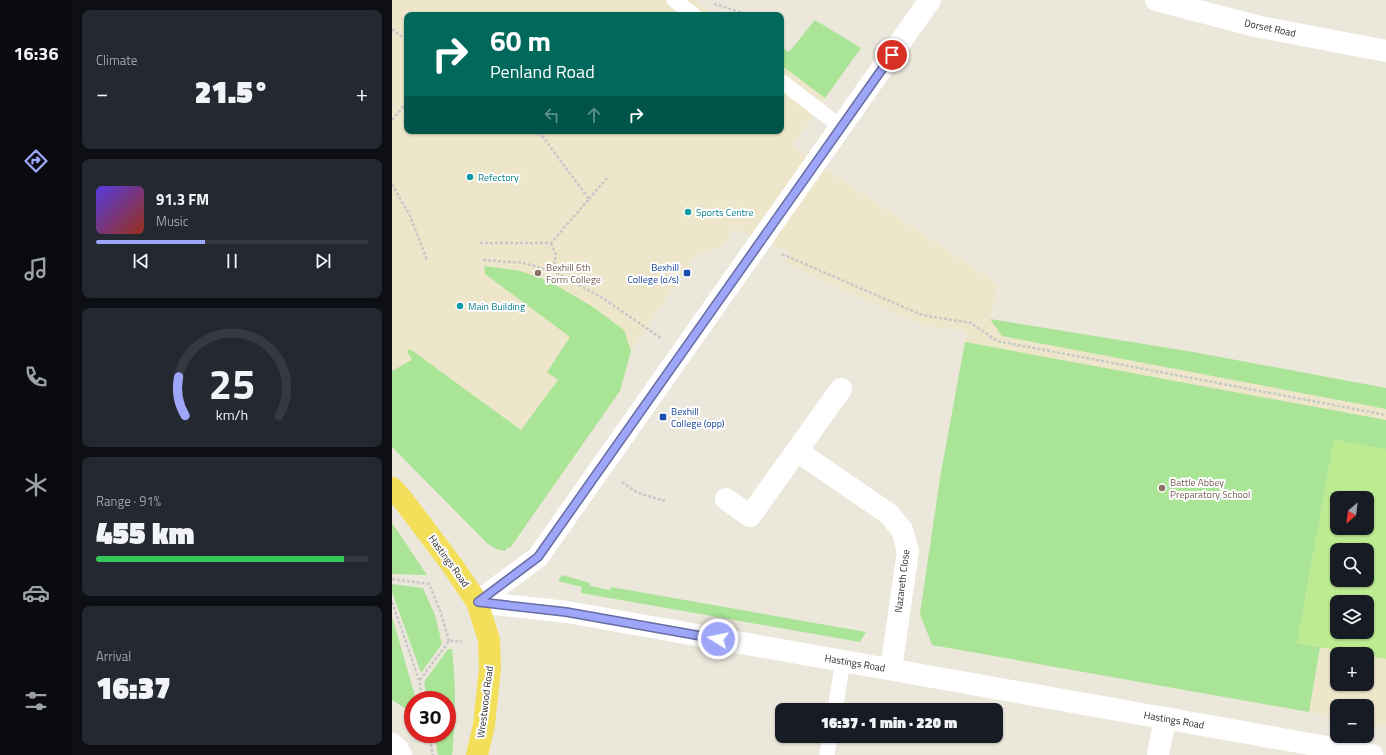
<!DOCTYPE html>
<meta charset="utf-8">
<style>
:root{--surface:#171b24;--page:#242831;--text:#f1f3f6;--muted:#9ea1a6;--line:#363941;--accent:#9ea6f9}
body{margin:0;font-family:"Titillium Web",sans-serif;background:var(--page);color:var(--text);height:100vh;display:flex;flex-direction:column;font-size:15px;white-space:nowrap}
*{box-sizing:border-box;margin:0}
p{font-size:13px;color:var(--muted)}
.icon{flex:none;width:22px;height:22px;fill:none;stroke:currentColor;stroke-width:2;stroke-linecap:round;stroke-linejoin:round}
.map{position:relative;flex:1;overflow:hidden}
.drawer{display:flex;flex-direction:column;gap:10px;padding:10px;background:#0d0f14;width:320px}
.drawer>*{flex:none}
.banner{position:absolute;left:12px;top:12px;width:380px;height:122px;border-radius:8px;box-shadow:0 1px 3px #0004;background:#00695c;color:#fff;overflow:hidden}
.needle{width:26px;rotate:208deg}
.buttons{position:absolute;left:938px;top:491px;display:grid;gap:8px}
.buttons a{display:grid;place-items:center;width:44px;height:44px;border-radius:8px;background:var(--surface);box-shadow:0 1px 3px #0004;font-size:20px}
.speed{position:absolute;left:12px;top:691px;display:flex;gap:8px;font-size:20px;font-weight:700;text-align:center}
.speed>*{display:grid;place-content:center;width:52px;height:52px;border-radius:50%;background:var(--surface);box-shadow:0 1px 3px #0004;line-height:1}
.speed .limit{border:6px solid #d22;background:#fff;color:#111}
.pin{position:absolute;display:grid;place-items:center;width:34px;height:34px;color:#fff;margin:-17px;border:2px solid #fff;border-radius:50%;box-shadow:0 1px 4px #0007}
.me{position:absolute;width:44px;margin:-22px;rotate:280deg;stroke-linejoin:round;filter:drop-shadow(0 0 3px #0008)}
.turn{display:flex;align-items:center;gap:14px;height:84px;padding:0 20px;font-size:18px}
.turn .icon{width:52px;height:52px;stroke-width:2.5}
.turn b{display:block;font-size:28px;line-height:34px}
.lanes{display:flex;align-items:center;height:38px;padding:0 20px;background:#0003;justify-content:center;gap:20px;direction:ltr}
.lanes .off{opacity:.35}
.big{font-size:30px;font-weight:800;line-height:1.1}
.drawer .widget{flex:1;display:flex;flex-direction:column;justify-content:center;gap:6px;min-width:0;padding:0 14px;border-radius:8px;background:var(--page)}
.drawer .dial{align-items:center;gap:0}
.dial svg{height:104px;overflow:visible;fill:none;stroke:var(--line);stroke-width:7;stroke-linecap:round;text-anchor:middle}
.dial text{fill:var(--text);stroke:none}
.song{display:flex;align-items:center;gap:12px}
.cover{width:48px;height:48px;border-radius:6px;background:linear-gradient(135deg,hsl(250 70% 55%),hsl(10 70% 35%))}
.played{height:4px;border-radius:2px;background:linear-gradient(90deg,var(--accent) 40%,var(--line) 40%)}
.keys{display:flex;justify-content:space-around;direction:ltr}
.heat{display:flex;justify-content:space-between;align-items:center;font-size:22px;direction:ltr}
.charge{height:6px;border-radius:3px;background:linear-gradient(90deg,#34c759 91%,var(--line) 0)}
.trip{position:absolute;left:383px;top:703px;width:228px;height:40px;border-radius:8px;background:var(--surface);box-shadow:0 1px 3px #0004;font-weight:800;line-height:40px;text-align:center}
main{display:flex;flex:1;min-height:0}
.tab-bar{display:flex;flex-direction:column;width:72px;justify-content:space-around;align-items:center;background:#090b0e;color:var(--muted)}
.tab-bar .icon{width:28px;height:28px}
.tab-bar .on{color:var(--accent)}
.tab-bar b{font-size:18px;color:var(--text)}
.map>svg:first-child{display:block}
.education{fill:#eee6ca;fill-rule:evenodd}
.green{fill:#a9e497}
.pitch{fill:#bceb92;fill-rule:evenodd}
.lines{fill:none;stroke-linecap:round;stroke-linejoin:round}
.path{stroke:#c8c8c8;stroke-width:2.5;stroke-dasharray:3 2;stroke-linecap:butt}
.service{stroke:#fff;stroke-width:15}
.minor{stroke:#fff;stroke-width:22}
.primary{stroke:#f3df5a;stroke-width:22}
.route-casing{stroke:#676ca2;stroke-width:10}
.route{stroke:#9ea6f9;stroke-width:7}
.culture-dot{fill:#0f9aa8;stroke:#fff;stroke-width:1.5}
.education-dot{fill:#8d6e63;stroke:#fff;stroke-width:1.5}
.transit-dot{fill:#1a4fb4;stroke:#fff;stroke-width:1.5}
.labels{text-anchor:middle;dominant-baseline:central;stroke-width:4;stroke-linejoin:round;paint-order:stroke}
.street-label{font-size:10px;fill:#2a2a2a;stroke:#fff}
.culture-label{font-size:10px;fill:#0d838f;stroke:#fff;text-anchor:start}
.education-label{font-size:10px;fill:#785e54;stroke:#fff;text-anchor:start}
.transit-label{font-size:10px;fill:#164399;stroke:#fff;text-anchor:end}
</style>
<main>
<nav class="tab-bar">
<b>16:36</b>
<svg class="icon on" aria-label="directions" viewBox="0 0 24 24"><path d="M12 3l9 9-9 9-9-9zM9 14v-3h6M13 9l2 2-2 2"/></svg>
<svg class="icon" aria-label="music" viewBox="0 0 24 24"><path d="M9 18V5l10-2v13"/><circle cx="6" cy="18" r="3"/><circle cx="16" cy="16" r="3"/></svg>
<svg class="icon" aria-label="phone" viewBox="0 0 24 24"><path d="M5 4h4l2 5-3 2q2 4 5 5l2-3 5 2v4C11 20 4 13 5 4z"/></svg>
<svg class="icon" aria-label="climate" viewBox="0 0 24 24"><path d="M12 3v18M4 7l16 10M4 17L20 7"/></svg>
<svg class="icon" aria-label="car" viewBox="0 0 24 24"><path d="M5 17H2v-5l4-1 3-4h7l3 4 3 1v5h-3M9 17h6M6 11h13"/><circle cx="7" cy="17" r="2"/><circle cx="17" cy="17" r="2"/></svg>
<svg class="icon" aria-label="filters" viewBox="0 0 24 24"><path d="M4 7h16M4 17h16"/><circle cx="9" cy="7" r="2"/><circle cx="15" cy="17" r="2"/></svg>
</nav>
<section class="drawer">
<div class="widget"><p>Climate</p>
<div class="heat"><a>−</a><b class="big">21.5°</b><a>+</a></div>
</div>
<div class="widget">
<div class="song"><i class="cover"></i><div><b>91.3 FM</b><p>Music</p></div></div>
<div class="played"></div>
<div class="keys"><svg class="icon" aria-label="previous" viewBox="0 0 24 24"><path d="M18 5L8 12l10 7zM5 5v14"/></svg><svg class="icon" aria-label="pause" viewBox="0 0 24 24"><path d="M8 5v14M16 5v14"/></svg><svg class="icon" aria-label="next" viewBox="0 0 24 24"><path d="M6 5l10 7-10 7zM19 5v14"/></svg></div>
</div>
<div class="widget dial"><svg viewBox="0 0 100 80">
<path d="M14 69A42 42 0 1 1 86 69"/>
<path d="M14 69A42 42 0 0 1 9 39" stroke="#9ea6f9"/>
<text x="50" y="56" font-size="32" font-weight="700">25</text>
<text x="50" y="72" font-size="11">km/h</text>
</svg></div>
<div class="widget"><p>Range · 91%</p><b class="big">455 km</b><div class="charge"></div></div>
<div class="widget"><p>Arrival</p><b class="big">16:37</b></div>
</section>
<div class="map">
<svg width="994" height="755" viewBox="0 0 994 755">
<rect width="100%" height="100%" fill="#ece7db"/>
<path class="education" d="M0,0h303l20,15h-308v116h374v-66l44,33 -33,49 206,137 -8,35 203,33 193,36v338l-19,-3v-17h-30v11l-405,-72 -12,-31 20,-136 27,-147 -41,-5 -8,-3 -109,-48 -24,-14 5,-9 -56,-23 -13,18 -25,8 -65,96 -11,40 -110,157 -2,-1 -3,4 -9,-2 -8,-5 -96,-97zM945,498h30v30h-30zM945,550h30v30h-30zM945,602h30v30h-30zM945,654h30v30h-30z"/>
<path class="green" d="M423,20l46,28 -36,50 -44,-33v-18l8,5z
M92,266l36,5 29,10 44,26 31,23 7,21 -11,40 -110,157 -2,-1 -3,4 -9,-2 -8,-5 -96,-97v-76l20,-11 -5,-9 3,-2 111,81 37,-50 -11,-8 23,-35 -85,-63z
M598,319l203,33 193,36v21l-384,-73z
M573,342l421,78v29l-52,-9 -37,203 23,4 -11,65 -377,-67 -12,-31 20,-136z
M0,523l35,52 -35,-1z
M170,575l28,8v3l20,4 1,-3 255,45 -6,10 -279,-49 1,-6 -24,-6z
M0,584l31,4 12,27 7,29 -21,29 -29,-81z
M0,616l24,84h-3v13l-21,-13z
M56,649h4c4,36 4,70 0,106h-14l-4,-21h13v-34h-20l-3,-18z"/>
<path class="pitch" d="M942,440l52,9v210l-19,-3v-2h-9l-61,-11zM945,498h30v30h-30zM945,550h30v30h-30zM945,602h30v30h-30z"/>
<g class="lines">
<path class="path" d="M322,4l36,11
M0,29l15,12
M0,120l15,-18
M0,184l18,32 17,44
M197,199l18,-21
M88,243h71l38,-44 -46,-62 -8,-6
M159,243l5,12 -3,16
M390,254l140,61 49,8 26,18 389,74
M91,260l40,3 30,8 48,26 60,41
M230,482l16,11 27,8
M0,579l37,5 12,29 8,28
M0,602l27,78 4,20
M28,680l29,-39h13
M37,734l4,21"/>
<path class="service" d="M282,0l20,15
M389,81l60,46
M443,710l8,-49
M435,755l3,-19"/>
<path class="minor" d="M764,0l104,27 126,24
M405,451l92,63 13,16 6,21 -17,118
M334,499l24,17 91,-127
M85,602l90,10 805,143
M85,602l61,-45 392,-557
M0,744l5,4 4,7
M766,755l7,-37"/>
<path class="primary" d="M0,488l11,12 49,65 25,37 12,38 1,28 -6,57 -7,30"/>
</g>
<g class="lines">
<g class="route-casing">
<path id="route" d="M326,639l-152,-27 -88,-10 60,-45 354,-502"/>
</g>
<use href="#route" class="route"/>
</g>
<g class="culture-dot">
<circle cx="78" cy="177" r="4"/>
<circle cx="296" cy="212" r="4"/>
<circle cx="68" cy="306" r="4"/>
</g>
<g class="education-dot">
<circle cx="146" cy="273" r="4"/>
<circle cx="770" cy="488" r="4"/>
</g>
<g class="transit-dot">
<rect x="291" y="269" width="8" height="8" rx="2"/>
<rect x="267" y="413" width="8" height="8" rx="2"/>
</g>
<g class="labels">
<g class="street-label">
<text transform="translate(878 28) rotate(12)">Dorset Road</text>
<text transform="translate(57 561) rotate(54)">Hastings Road</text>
<text transform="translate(510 581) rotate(-83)">Nazareth Close</text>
<text transform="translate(463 663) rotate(10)">Hastings Road</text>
<text transform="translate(93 702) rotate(-83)">Wrestwood Road</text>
<text transform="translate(782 720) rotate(10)">Hastings Road</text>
</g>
<g class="culture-label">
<text x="86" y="177">Refectory</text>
<text x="304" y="212">Sports Centre</text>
<text x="76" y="306">Main Building</text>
</g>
<g class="education-label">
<text x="154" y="267">Bexhill 6th<tspan x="154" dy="12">Form College</tspan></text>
<text x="778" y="482">Battle Abbey<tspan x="778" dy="12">Preparatory School</tspan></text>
</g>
<g class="transit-label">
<text x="287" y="267">Bexhill<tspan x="287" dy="12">College (o/s)</tspan></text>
<text x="279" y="411" text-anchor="start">Bexhill<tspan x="279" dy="12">College (opp)</tspan></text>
</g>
</g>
</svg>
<div class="buttons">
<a><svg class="needle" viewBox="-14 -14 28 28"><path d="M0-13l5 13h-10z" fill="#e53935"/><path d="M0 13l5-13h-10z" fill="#9ea1a6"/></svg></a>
<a><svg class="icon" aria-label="search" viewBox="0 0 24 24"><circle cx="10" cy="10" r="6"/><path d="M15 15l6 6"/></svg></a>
<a><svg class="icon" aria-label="layers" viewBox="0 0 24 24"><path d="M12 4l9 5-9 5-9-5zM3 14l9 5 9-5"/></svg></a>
<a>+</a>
<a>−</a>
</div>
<div class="speed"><div class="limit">30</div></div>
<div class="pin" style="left:500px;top:55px;background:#d93025"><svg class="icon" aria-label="arrive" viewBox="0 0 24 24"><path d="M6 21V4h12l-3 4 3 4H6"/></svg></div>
<svg class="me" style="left:326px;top:639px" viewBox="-20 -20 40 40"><circle r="17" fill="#9ea6f9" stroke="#fff" stroke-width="3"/><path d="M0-11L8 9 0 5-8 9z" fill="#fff"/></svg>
<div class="trip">16:37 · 1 min · 220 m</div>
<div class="banner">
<div class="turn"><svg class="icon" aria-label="right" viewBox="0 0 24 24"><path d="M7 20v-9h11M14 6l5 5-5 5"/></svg><div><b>60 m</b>Penland Road</div></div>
<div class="lanes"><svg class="icon off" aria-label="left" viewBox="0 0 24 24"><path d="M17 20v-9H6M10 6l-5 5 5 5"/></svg><svg class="icon off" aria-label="ahead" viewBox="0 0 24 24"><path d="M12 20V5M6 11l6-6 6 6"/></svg><svg class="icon" aria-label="right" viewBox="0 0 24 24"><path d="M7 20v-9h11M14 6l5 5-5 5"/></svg></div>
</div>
</div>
</main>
